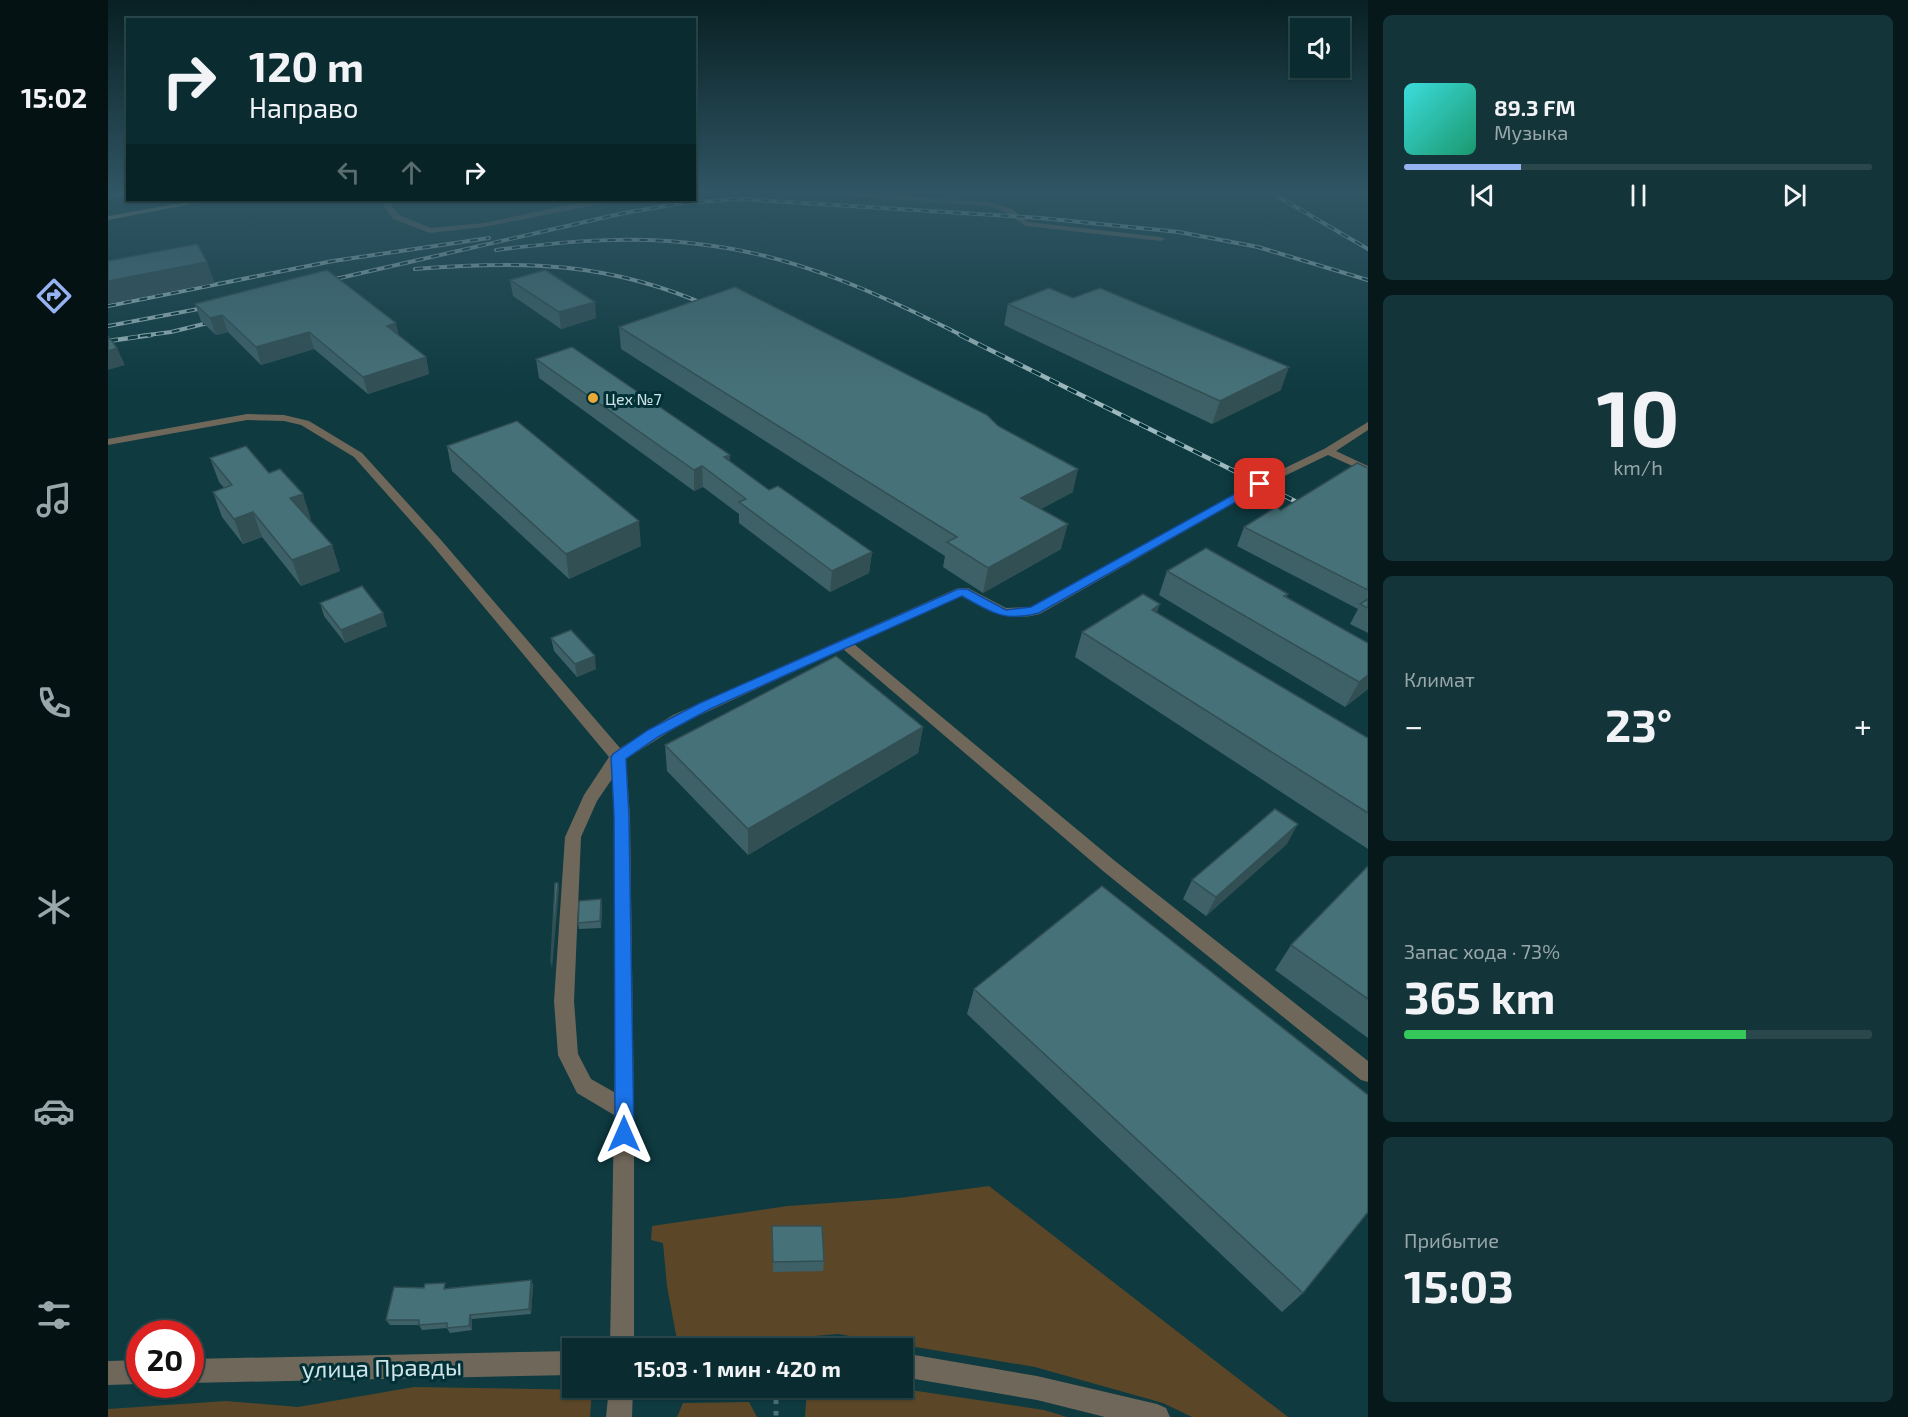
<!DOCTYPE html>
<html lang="ru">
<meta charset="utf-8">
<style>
:root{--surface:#0a2c30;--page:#133438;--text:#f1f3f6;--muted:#99a7ab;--line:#2a484c;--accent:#95b2f1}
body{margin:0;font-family:"Exo 2",sans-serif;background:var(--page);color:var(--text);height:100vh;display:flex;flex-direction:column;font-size:22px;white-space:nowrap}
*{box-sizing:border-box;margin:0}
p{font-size:20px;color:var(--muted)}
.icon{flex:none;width:33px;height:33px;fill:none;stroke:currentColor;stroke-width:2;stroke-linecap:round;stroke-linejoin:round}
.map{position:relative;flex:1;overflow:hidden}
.side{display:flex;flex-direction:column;gap:15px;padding:15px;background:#06181a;width:540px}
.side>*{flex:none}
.guide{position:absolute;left:18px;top:18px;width:570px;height:183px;border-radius:0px;box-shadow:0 2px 4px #0004,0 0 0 2px var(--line);background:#0a2c30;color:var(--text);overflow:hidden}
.fabs{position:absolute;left:1182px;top:18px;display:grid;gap:12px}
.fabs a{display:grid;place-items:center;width:60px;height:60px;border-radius:0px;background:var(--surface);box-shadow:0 2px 4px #0004,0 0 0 2px var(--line);font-size:30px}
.speed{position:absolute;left:18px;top:1320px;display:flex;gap:12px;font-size:30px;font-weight:700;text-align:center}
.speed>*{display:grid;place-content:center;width:78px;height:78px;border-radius:50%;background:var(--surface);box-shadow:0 2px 4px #0004,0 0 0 2px var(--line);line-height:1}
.speed .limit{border:9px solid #d22;background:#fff;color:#111}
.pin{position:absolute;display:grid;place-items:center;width:51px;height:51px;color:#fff;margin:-26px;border-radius:12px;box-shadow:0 3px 9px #0006}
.me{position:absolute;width:66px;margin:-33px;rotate:0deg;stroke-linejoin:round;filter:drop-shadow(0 0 4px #0008)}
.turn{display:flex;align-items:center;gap:21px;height:126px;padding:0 24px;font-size:27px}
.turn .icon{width:78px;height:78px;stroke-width:2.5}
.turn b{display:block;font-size:42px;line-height:51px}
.lanes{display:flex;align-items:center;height:57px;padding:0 24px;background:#0003;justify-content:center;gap:30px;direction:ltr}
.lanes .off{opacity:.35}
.big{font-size:45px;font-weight:700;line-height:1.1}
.side .widget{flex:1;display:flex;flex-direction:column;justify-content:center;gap:9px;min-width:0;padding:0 21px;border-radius:9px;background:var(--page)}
.side .dial{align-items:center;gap:0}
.dial b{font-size:78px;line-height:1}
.song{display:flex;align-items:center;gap:18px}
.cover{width:72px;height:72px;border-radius:9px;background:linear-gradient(135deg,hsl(180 70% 55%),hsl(160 70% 35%))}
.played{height:6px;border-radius:3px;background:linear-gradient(90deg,var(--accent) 25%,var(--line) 25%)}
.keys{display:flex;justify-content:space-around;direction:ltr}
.heat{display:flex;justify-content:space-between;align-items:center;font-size:33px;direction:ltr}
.charge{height:9px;border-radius:4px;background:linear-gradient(90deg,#34c759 73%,var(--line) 0)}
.trip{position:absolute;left:454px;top:1338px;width:351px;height:60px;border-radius:0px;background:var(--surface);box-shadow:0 2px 4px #0004,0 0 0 2px var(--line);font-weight:700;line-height:60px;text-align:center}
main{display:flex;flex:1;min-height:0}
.tab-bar{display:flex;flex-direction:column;width:108px;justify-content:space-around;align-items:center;background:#041213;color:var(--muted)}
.tab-bar .icon{width:42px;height:42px}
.tab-bar .active{color:var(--accent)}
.tab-bar b{font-size:27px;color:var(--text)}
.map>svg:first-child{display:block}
.green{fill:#5b4728}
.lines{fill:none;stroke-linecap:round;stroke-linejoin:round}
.path{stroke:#4c7176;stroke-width:5;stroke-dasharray:4.5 7;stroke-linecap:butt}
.minor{fill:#6f675a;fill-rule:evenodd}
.major{fill:#a9987f;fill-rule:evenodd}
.rail-far1-casing{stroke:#9eb9bd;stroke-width:4}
.rail-casing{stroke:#9eb9bd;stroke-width:4.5}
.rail-far1{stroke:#013036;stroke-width:2;stroke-dasharray:8;stroke-linecap:butt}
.rail{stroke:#013036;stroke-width:3;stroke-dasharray:10;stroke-linecap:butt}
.wall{fill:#3d6167}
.shaded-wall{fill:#324f54}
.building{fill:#477178;stroke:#324f54;stroke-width:1.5}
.route{fill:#1a73e8;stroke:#114b97;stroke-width:1.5}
.poi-dot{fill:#e9aa38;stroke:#013036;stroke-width:2}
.labels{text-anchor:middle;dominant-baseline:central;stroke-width:6;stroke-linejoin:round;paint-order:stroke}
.far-poi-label{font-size:16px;fill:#cee4e7;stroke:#013036;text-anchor:start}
.near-street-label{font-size:24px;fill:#cee4e7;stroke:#013036}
</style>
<main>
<nav class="tab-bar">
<b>15:02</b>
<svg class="icon active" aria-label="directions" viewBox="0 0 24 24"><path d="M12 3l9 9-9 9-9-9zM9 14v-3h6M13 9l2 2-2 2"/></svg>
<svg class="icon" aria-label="music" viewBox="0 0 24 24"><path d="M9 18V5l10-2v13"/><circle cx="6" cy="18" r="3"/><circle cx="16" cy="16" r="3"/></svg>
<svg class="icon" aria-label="phone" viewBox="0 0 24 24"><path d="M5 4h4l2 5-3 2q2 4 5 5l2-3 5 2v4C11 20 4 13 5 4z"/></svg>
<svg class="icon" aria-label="climate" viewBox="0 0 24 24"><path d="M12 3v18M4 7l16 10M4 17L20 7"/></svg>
<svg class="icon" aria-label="car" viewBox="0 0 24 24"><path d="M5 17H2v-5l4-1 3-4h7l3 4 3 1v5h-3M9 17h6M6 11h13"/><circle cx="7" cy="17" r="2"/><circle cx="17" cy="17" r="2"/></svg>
<svg class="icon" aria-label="filters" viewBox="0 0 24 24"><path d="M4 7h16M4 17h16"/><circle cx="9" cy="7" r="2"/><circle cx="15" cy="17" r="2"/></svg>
</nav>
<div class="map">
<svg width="1260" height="1417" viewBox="0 0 1260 1417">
<rect width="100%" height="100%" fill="#0e3a40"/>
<path class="green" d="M881,1186l299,231h-96l-29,-14 -128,-36 -197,-33 -130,11h-22l-9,-5 -10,-54 -4,-43 -12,-3 1,-14 136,-20 111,-8z
M306,1387l178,3 -2,27h-482v-8l118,-8 72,6z
M699,1388h90l147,22 23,7h-262z
M641,1402l8,15h-80l6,-14z"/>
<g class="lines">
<path class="path" d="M668,1388v29"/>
<path class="minor" d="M720,193h32l129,9 23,7 16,13 133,15 4,2 -4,2 -135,-15 -19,-13 -18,-7 -157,-11z
M272,200h8l11,15 32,13 53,-5 98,-21 40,-2 -138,27 -54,6 -37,-14z
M139,414l37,1 25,6 53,32 79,87 179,208 53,-33 285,-127h10l38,20 25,-1 225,-125 68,-33 44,-27v8l-32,21 32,15v7l-40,-18 -64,31 -224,128c-30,8 -52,-2 -78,-18l-108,48 261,217 253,200v21l-7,-2 -258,-209 -260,-222 -160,74 -57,36 4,57 4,294v238h-24l4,-233 -37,-22 -19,-38 -4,-54 11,-164 19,-42 25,-38 -176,-211 -79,-89 -53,-32 -17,-4 -37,-1 -139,25v-6zM504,779l2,37v276l-23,-13 -13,-25 -4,-53 7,-164 16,-36z
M465,1351v24l-383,8v-24z
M795,1353l134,23 120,28 9,4 4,9h-65l-68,-17 -134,-23z
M32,1360v24l-32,1v-24z
M501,1388h24l-1,29h-26z"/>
<path class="major" d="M91,200h14l-105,20v-4z"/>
<g class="rail-far1-casing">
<path id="rail-far1" d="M1164,193l96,56
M0,196l19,-3
M388,250c70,-9 140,-15 210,-5 91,11 176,50 257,91
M307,269c109,-9 195,-7 296,38
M214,282l302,-69 59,-10 57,-4 301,19 138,14 79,15 110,33
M0,306l225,-45 156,-23
M0,326l106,-20
M32,336l31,-4 49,-12"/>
</g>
<g class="rail-casing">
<path id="rail" d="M852,335l351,174
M0,341l43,-6"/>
</g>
<use href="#rail-far1" class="rail-far1"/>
<use href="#rail" class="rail"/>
</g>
<path class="wall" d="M402,280l86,38 -35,11 -48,-33z
M965,298l208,92 -69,34 -208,-99 4,-21z
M87,304l204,32 27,21 3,17 -61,20 -54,-45 -53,16 -33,-33 -12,3 -15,-14z
M511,327l379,99 75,66 -32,17 20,40 -78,44 -40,-26 2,-11 -324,-207z
M428,359l194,96v6l39,29 103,62 -3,21 -39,19 -91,-69v-9l-36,-27 -9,4 -155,-113z
M339,446l194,100 -72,33 -117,-108z
M102,458l59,15 42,46 -2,1 23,25 8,26 -39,15 -39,-49 -19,7 -21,-27 -9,-25 11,-4 -5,-6z
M1260,468v165l-18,-9 8,-15 -121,-63 7,-19z
M1059,571l121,23 -2,4 82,45v46l-23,18 -186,-112z
M212,603l67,23 -42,17 -21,-27z
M1049,613l211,125v111l-293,-192 7,-25z
M443,638l45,31 -19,8 -23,-26z
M815,727l-5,26 -170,102 -81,-84 -2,-26z
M1179,844l-81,72 -23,-17 9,-19z
M1260,868v170l-93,-68 16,-25z
M494,906l-1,22 -22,1 -1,-6z
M866,989l329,304 -21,19 -315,-298z
M664,1226l52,35 -1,10 -50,1z
M423,1280l2,5 -2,29 -59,5v11l-22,3 -3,-5 -25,2 -3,-5h-29l-4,-5 62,-32z"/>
<path class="shaded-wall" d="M99,262l8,21 -107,21v-23z
M487,302l1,16 -35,11 -2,-17z
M114,315l6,17 -12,3 -6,-17z
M288,323l4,17 -13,-14z
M201,332l5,17 -53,16 -5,-18z
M9,348l8,17 -17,5v-19z
M318,357l3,17 -61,20 -5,-17z
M1181,367l-8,23 -69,34 8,-23z
M622,455v21l-6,-19z
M594,466l1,21 -9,4v-21z
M970,469l-5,23 -57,30 5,-24z
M195,494l8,25 -12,4 -9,-25z
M145,512l9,25 -19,7 -9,-25z
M531,521l2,25 -72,33 -3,-25z
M960,524l-7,25 -78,44 5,-25z
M224,545l8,26 -39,15 -9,-26z
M764,552l-3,21 -39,19 2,-21z
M1052,604l-9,26 1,-20z
M275,613l4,13 -42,17 -4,-13z
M487,656l1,13 -19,8 -2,-13z
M1260,675v14l-23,18 14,-25z
M815,727l-5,26 -170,102v-26z
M1190,824l-11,20 -81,72 10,-19z
M450,883l1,6 -7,80 -1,-6z
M493,899l1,7 -1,22 -1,-7z
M423,1280l2,5 -2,29 -2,-5z
M362,1315l2,4v11l-3,-4z"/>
<path class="building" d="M89,244l10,18 -99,19v-20z
M219,270l69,53 -9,3 39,31 -63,20 -54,-45 -53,15 -34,-32 -12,3 -15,-14z
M437,270l50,32 -36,10 -49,-32z
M627,287l252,128 11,11 80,43 -57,29 47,26 -80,44 -41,-26 10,-5 -338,-210z
M941,288l24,10 27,-10 189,79 -69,34 -212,-97z
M0,336l9,12 -9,3z
M464,347l158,108 -6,2 45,33 9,-4 94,66 -40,19 -93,-69 7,-3 -44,-33 -8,4 -158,-111z
M409,421l122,100 -73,33 -119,-108z
M138,446l23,27 11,-4 23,25 -13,4 42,47 -40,15 -39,-48 -19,7 -21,-27 19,-7 -22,-27z
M1249,463l11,5v122l-124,-63 32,-20 5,3z
M1098,548l82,46 -4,2 84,47v32l-9,7 -192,-111z
M254,586l21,27 -42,17 -21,-27z
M1035,594l17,10 -8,6 216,128v75l-286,-181z
M1260,599v9l-8,-4z
M463,630l24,26 -20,8 -24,-26z
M728,656l87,71 -175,102 -83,-84z
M1167,809l23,15 -82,73 -24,-17z
M1259,867l1,1v131l-77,-54z
M447,883h3l-7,80z
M994,886l266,209v117l-65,81 -329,-304z
M493,899l-1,22 -22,2 1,-22z
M664,1226h50l2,35 -51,1z
M423,1280l-2,29 -59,6 -1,11 -22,2v-5l-28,2v-5h-33l8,-33 30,1 1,-4 20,-1 -1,6z"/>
<linearGradient id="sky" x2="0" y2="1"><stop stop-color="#082023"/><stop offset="0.49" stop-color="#305564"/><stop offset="1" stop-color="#305564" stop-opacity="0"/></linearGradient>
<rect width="1260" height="391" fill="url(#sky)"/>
<path class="route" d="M1152,480l4,1v5l-225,127c-35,9 -47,0 -77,-17l-252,113 -52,28 -32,22 3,57 5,318 -3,6 -7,3 -7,-3 -2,-6 -1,-318 -3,-59 2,-3 35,-24 52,-27 258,-114h9l39,21 25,-3z"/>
<circle class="poi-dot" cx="485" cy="398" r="6"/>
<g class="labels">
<g class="far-poi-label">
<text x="497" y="398">Цех №7</text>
</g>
<g class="near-street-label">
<text transform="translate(274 1367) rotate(-1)">улица Правды</text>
</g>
</g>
</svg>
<div class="fabs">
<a><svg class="icon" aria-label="sound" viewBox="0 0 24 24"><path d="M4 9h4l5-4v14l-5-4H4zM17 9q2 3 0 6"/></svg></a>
</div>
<div class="speed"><div class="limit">20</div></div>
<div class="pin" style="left:1152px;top:484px;background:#d93025"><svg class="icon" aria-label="arrive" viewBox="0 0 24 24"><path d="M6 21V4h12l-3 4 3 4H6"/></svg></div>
<svg class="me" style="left:516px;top:1134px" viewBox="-20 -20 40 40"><path d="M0-17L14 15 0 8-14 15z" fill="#1a73e8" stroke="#fff" stroke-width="4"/></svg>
<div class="trip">15:03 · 1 мин · 420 m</div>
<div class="guide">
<div class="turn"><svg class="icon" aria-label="right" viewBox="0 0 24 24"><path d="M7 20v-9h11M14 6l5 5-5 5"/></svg><div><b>120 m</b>Направо</div></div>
<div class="lanes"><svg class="icon off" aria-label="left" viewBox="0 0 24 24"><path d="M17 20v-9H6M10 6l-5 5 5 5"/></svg><svg class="icon off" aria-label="ahead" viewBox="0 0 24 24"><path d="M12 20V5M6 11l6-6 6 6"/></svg><svg class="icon" aria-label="right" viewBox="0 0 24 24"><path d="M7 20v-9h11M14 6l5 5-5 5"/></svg></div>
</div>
</div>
<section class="side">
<div class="widget">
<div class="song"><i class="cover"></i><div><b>89.3 FM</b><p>Музыка</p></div></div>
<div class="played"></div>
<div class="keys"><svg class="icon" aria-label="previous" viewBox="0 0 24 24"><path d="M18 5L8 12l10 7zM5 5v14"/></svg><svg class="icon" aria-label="pause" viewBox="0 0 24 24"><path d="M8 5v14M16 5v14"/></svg><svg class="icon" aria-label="next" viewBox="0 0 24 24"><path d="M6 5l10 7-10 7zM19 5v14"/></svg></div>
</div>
<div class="widget dial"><b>10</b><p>km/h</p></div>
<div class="widget"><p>Климат</p>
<div class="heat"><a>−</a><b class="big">23°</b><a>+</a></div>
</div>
<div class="widget"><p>Запас хода · 73%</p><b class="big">365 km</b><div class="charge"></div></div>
<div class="widget"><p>Прибытие</p><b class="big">15:03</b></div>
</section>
</main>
